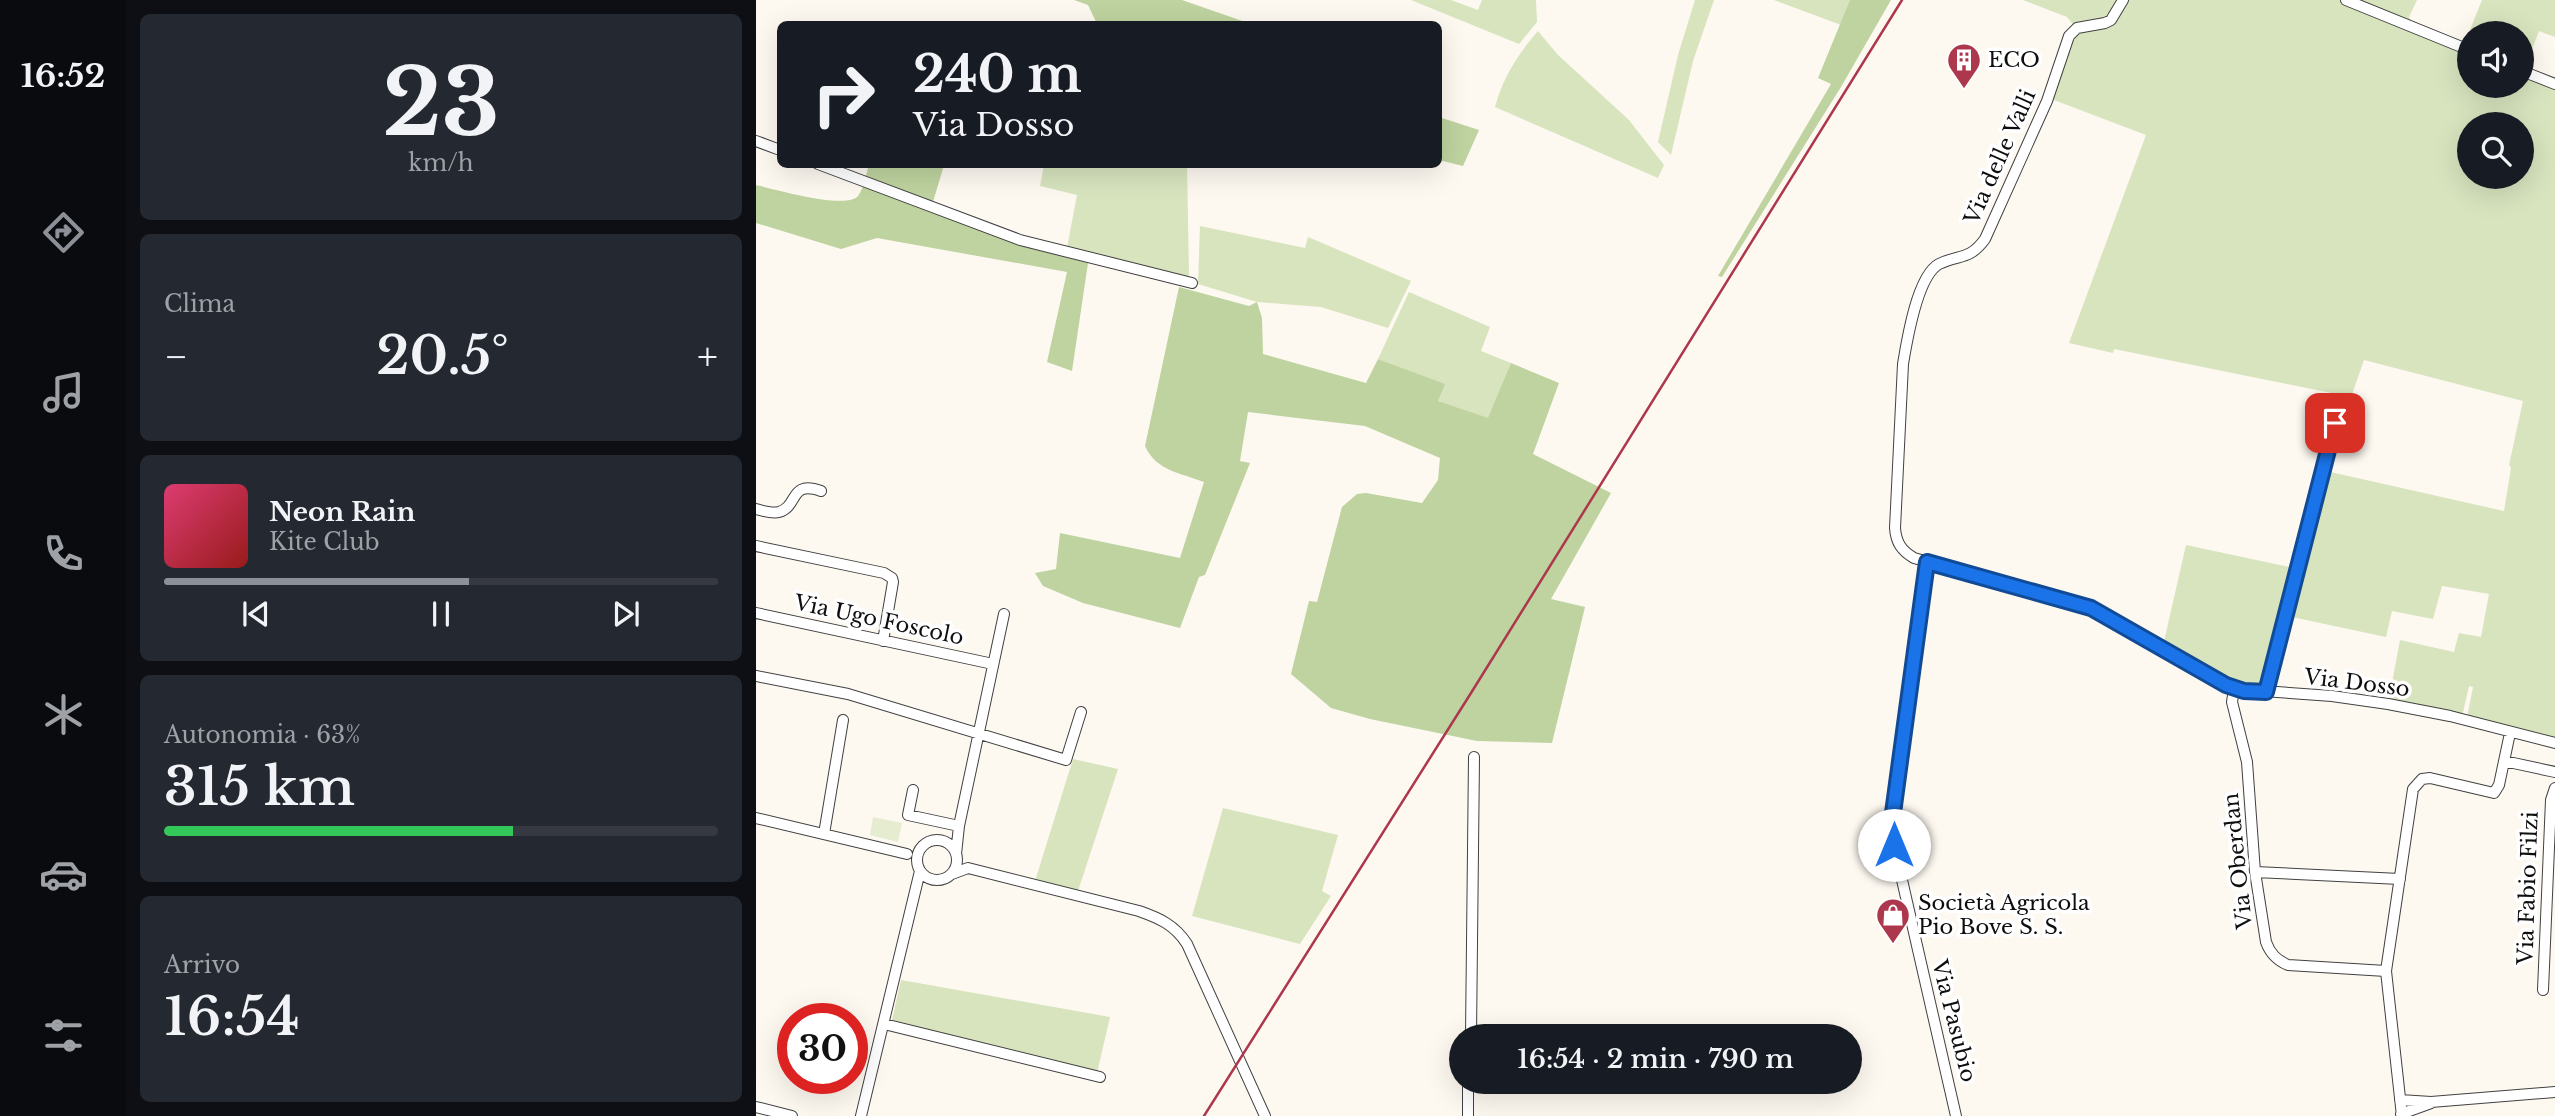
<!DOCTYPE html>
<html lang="it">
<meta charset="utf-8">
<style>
:root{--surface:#171b24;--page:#242831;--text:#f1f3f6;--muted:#9ea1a6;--line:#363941;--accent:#8c9099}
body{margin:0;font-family:"Libre Baskerville",serif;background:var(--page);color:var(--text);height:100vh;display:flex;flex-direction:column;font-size:26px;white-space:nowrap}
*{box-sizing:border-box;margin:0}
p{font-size:23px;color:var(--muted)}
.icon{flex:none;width:38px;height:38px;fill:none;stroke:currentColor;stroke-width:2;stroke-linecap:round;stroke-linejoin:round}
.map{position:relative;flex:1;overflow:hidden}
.sheet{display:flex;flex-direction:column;gap:14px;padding:14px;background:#0d0f14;width:630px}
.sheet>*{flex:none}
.top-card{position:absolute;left:21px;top:21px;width:665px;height:147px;border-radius:10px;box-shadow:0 7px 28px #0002;background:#171b24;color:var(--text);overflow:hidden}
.buttons{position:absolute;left:1701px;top:21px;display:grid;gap:14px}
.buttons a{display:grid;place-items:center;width:77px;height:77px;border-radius:50%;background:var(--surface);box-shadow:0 7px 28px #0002;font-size:35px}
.speed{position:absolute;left:21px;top:1003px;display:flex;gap:14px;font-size:35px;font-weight:700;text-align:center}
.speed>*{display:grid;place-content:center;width:91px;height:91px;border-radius:50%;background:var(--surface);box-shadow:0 7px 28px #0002;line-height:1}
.speed .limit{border:10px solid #d22;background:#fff;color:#111}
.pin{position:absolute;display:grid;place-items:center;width:60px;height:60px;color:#fff;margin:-30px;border-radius:14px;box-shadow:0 4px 10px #0006}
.me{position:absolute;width:77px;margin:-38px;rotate:0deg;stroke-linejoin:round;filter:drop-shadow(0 0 5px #0008)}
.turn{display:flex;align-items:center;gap:24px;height:147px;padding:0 21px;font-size:32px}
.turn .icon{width:91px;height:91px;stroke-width:2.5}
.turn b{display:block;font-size:49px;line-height:60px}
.big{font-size:52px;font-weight:600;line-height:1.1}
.sheet .card{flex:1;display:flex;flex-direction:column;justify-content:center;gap:10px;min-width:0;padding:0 24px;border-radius:10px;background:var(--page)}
.sheet .dial{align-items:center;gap:0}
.dial b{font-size:91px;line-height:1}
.song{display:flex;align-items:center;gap:21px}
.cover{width:84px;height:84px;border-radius:10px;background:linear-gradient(135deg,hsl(340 70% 55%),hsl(0 70% 35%))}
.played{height:7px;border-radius:4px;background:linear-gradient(90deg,var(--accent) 55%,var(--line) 55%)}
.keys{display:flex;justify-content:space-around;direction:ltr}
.heat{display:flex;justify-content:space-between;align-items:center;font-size:38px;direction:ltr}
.charge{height:10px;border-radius:5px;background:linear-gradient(90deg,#34c759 63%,var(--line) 0)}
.trip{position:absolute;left:693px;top:1024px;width:413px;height:70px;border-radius:35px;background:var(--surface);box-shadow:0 7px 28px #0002;font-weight:600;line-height:70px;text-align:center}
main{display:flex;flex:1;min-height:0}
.menu{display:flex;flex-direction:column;width:126px;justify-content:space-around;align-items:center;background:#090b0e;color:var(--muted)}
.menu .icon{width:49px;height:49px}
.menu .on{color:var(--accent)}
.menu b{font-size:32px;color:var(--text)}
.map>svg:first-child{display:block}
.green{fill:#d7e4be;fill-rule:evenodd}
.forest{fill:#bed39f}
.pitch{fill:#e6eccf}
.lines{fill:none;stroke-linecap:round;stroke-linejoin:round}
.street-casing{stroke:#414141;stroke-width:12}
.street{stroke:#fff;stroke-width:10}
.rail{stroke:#ad374d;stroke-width:2.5}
.route-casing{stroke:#114b97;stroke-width:18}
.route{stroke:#1a73e8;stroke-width:12}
.labels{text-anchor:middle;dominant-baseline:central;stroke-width:7;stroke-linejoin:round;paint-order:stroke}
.poi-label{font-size:21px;fill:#0e0e0e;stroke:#fff;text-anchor:start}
.street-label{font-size:21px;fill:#0e0e0e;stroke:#fff}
</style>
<main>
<nav class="menu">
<b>16:52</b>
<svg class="icon on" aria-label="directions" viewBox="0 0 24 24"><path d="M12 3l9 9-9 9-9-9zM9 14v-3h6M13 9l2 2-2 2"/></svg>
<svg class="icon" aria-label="music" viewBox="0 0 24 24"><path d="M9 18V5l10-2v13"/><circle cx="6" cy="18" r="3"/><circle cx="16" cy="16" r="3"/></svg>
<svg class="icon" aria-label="phone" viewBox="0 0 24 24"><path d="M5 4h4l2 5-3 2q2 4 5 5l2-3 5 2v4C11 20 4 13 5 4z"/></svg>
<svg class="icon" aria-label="climate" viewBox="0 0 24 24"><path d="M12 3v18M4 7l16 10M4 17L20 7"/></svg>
<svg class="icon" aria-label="car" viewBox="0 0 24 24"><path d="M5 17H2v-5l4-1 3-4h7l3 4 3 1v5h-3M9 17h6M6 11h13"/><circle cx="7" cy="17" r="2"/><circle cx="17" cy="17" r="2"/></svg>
<svg class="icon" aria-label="filters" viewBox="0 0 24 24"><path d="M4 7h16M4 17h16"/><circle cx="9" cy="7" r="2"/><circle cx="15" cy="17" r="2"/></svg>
</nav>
<section class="sheet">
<div class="card dial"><b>23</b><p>km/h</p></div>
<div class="card"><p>Clima</p>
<div class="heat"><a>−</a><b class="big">20.5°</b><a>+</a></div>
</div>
<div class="card">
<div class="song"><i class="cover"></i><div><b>Neon Rain</b><p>Kite Club</p></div></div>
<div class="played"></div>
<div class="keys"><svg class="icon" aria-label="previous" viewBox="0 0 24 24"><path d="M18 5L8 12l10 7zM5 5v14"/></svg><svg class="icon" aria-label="pause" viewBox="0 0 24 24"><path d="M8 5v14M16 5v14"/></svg><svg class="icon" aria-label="next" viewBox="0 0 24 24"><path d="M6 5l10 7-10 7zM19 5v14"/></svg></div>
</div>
<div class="card"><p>Autonomia · 63%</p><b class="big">315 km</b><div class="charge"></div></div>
<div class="card"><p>Arrivo</p><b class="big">16:54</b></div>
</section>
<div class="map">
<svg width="1799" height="1116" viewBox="0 0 1799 1116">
<rect width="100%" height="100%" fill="#fdf9f1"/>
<path class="green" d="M655,0h40l27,10 4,-10h54l1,22 -18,22z
M939,0h19l-21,61 -22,94 -13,-13 20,-87z
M1018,0h76l-9,25z
M1267,0h394l-8,17 2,4 54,21 17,-42h73v37l-16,-6 -14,37 30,13v659l-88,-23 6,-30 -4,-1 -7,31 -73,-18 11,-59 54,12 5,-19 22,4 8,-43 -47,-8 -9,33 -41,-8 -6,26 -103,-22 -17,69 -39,-2 -64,-36 23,-101 113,24 27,-98 178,40 7,-43 -2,-3 14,-64 -159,-41 -13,37 -237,-48 -1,4 -44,-10 77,-208 -100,-38 29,-70 -8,-10zM1713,33h53v53h-53zM1713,124h53v53h-53z
M782,31l20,24 71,65 35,45 -6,13 -163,-71c8,-30 23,-53 43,-76z
M288,165h143l2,110 -6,4 -117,-26 11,-58 -37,-9z
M444,226l105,22 3,-11 103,44 -23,47 -67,-21 -64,-5 -59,-18z
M653,292l81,35 -9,24 30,12 -22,56 -51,-18 6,-17 -66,-25z
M317,759l45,10 -40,122 -43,-10z
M467,808l115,27 -16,56 9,5 -31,48 -108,-28z
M145,980l209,37 -13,56 -205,-53z"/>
<path class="forest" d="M318,0h108l69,24h-154l-9,-19z
M1094,0h41l-50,87 -119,190 -4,-1 113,-192 -13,-6z
M683,117l40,13 -16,36 -24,-6z
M113,165h75l-14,47 109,38 49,13 -16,108 -25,-9 20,-90 -190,-34 -36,11 -85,-26v-38c18,4 90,25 102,11 6,-7 8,-23 11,-31z
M423,287l70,19 8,-4 5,16 1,36 103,29 12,-24 67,25 -7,17 50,17 23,-55 48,20 -26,71 78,39 -60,106 34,8 -33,136 -75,-2 -107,-22 -39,-11 -40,-34 18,-73 8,1 25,-95 15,-13 9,-1 56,10 16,-23 2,-22 -75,-32 -117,-14 -8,49 10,2 -45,112 -6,2 -19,51 -97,-25 -40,-17 -8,-13 21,-4 4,-36 120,25 24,-76c-23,-9 -48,-11 -59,-36z"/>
<path class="pitch" d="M117,817l29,6 -4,19 -28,-7z"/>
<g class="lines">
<g class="street-casing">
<path id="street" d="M1367,0l-12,20 -6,3 -28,5 -8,8 -22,65 -62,138c-16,22 -26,15 -46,25 -22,12 -32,76 -36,100l-8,164c1,15 7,23 19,30l177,50 143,81 98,7 56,8 62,12 105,27
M1590,0l123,50
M1766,71l33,13
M0,141l24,9
M62,164l202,76 172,43
M0,509c7,2 16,5 23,3 20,-6 10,-32 42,-21
M0,546l128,27 8,5 1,4 -10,59
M1171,562l-34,251 1,32 62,271
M0,613l237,51
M0,676l92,18 218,66 15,-48
M1478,689l-2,13 15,60 8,110 11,70c4,11 10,18 22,23l98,6
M1510,692l42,-172 31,-114
M1748,761l51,11
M157,790l-5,25 51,11
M0,818l151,36
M68,834l19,-114
M161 860a20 20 0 1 1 40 0a20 20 0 1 1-40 0Z
M200,854l3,-28 45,-212
M1499,872l145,7
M196,874l16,-6 171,43c20,7 36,14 48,33l78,172
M1787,990l8,-190 4,-12
M128,1024l216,53
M715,1036l3,-279
M1644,1100l31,2 124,-10
M0,1107l36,9
M1645,1114l30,-11
M105,1116l59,-245
M712,1116v-34
M1646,1116l-16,-145 27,-182 9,-10 8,-1 64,15 5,-8 11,-52"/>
</g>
<use href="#street" class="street"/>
<path class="rail" d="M448,1116l267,-423 431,-693"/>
</g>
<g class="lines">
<g class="route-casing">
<path id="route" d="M1138,845l-1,-32 34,-251 164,46 135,77 18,6 22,1 69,-269"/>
</g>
<use href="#route" class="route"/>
</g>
<defs>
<g id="building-pin" transform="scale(1.75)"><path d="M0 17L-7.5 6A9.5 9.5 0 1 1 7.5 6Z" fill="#ad374d" stroke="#fff"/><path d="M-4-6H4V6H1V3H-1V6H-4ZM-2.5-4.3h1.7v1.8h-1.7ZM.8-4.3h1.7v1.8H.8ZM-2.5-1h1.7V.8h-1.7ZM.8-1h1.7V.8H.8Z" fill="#fff"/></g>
<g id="shop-pin" transform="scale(1.75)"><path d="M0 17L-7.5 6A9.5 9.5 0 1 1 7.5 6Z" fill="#ad374d" stroke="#fff"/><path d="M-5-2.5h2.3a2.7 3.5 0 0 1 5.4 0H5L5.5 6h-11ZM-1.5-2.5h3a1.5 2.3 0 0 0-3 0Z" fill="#fff"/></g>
</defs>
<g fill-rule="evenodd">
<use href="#building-pin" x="1208" y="60"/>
<use href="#shop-pin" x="1137" y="915"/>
</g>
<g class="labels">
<g class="poi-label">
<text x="1232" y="60">ECO</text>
<text x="1162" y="903">Società Agricola<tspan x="1162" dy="24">Pio Bove S. S.</tspan></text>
</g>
<g class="street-label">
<text transform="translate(1244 157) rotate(-66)">Via delle Valli</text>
<text transform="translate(123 620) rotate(12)">Via Ugo Foscolo</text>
<text transform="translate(1601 683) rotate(7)">Via Dosso</text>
<text transform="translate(1482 861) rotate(-96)">Via Oberdan</text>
<text transform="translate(1772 888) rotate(-88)">Via Fabio Filzi</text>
<text transform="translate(1198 1021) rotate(76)">Via Pasubio</text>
</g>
</g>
</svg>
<div class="buttons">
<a><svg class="icon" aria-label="sound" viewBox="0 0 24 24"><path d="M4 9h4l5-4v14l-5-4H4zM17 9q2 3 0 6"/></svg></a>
<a><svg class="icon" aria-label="search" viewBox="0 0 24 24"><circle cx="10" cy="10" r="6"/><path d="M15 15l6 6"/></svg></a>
</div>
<div class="speed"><div class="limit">30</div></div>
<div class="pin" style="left:1579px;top:423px;background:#d93025"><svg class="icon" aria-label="arrive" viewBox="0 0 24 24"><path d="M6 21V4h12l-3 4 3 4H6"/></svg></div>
<svg class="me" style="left:1138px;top:845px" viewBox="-20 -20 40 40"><circle r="19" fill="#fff"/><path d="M0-13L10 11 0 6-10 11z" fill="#1a73e8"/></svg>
<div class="trip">16:54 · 2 min · 790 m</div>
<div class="top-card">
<div class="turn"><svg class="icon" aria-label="right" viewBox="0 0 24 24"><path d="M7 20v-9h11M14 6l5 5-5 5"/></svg><div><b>240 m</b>Via Dosso</div></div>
</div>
</div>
</main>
